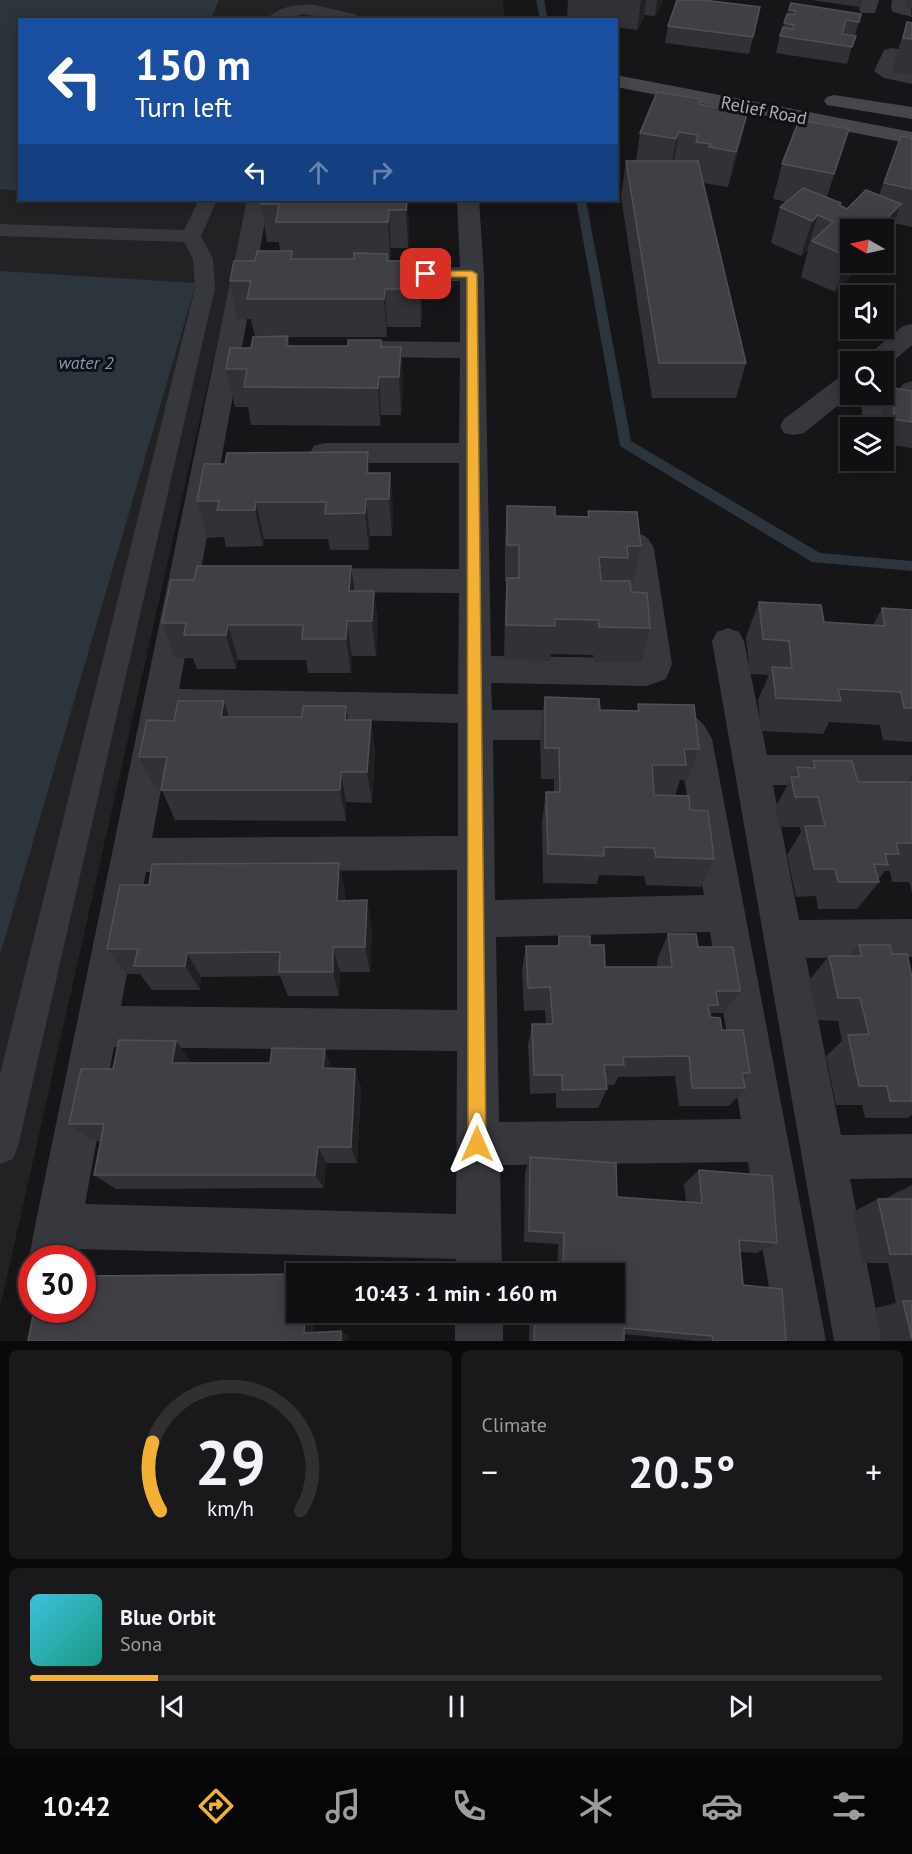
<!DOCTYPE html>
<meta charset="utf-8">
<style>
:root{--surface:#101012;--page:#19191b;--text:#f1f3f6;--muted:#9c9d9f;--line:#303032;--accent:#f2b134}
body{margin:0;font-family:"PT Sans",sans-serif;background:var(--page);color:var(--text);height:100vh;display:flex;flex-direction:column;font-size:22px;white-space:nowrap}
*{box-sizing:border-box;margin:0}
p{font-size:20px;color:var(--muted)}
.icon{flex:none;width:33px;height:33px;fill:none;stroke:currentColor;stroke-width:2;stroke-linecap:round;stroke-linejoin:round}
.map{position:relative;height:1341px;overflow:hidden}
.side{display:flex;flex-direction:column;gap:9px;padding:9px;background:#09090a;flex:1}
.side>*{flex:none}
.top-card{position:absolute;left:18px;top:18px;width:600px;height:183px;border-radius:0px;box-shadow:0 3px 15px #0003,0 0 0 2px var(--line);background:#1a4fa0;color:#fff;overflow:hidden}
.needle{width:39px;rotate:279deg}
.buttons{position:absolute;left:840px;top:219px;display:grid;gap:12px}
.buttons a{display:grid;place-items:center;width:54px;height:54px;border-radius:0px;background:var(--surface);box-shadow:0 3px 15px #0003,0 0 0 2px var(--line);font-size:30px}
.speed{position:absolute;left:18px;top:1245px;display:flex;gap:12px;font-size:30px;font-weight:700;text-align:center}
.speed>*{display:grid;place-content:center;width:78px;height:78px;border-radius:50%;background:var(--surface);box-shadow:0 3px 15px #0003,0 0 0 2px var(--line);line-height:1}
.speed .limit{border:9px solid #d22;background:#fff;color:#111}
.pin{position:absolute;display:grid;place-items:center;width:51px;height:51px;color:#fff;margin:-26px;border-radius:12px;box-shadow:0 3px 9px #0006}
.me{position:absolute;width:66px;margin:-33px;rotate:0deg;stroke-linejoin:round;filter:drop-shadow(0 0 4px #0008)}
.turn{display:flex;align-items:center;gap:21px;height:126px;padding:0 18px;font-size:27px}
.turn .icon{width:78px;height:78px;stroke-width:2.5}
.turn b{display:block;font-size:42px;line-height:51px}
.lanes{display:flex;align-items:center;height:57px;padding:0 18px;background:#0003;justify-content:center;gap:30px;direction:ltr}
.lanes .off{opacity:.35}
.big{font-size:45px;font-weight:800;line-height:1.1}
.side .widget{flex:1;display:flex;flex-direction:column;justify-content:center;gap:9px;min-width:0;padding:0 21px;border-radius:9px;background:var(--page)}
.side .dial{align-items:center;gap:0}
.dial svg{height:156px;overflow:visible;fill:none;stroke:var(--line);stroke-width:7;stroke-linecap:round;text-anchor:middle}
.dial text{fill:var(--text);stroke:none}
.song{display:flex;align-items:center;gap:18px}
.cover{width:72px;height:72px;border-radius:9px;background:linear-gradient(135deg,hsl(190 70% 55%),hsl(170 70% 35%))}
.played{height:6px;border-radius:3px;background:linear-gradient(90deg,var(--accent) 15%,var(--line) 15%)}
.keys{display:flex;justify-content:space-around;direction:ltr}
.heat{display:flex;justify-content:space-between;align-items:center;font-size:33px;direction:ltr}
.side .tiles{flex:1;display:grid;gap:9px;grid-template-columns:1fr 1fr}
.widget:last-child{grid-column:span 2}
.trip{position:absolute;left:286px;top:1263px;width:339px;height:60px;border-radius:0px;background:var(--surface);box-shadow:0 3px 15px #0003,0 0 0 2px var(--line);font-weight:800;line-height:60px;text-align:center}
.tabs{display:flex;height:96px;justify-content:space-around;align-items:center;background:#060607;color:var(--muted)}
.tabs .icon{width:42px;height:42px}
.tabs .selected{color:var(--accent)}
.tabs b{font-size:27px;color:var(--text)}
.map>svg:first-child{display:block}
.built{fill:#222225}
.water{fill:#2c353c}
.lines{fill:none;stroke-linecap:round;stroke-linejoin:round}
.stream{fill:#2c353c;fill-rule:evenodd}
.lane{fill:#37383d;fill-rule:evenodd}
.street{fill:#37383d;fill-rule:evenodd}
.secondary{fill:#45474d;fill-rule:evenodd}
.wall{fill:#323236}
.shaded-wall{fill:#212124}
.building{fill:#3f3f44;stroke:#4f5156;stroke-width:1.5}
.route{fill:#f2b134;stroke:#9d7322;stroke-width:1.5}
.labels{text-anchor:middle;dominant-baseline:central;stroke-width:6;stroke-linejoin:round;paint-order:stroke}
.far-street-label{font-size:18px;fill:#a8adb8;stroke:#111113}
.far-water-label{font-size:18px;font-style:italic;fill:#7f9bb3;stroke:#111113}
</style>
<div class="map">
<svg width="912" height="1341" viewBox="0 0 912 1341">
<rect width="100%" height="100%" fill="#161618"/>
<path class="built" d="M0,0h503l2,19 -485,1v180h229l-249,1108z"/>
<path class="water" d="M0,0h219l-8,19 -191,1 -1,171 -19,-2z
M0,271l196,12 -196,672z"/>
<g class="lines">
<path class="stream" d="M536,0h8l4,20h-8z
M576,200h10l45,241 189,112 92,8v10l-100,-9 -192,-116z"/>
<path class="lane" d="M314,5l40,9 12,6h-25l-38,-6 -19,6h-18c12,-14 31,-16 48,-15z
M199,200h18l-16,36 12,23 2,29 -197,858 -5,13 -13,5v-90l195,-786 -2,-29 -9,-17 -184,-6v-12l184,6z"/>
<path class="street" d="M861,0h18l-4,13h-14l-2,-4z
M892,0h18l2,17 -19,-5 -2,-4z
M891,48l21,3v12l-14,-2 -3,7 17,4v12l-28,-6 -10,-7 10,-21z
M247,200h22l-90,489 279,5 1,-101 -150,-1 -11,-4 -5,-8 5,-8 11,-4 150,1v-106h-135l-10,-3 -4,-7 4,-7 10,-3h135l1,-85 -103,-1 -9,-2 -4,-6 4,-6 9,-2 103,1v-61l-83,1 -9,-2 -3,-5 3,-5 9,-2 83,-1 -3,-67h22l5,74 7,382 148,2 -14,-103 -25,-2 -11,-3 -4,-8 4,-8c12,-4 47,-5 57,3 4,3 6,8 8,12l18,115 -6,15 -19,7 -156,-3 1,27h93l12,5 5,10 -5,10 -12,5h-92l2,160 209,-5 -26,-153 -17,-8 -5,-10 5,-10c25,-9 40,2 51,25l114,602h-48l-30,-179 -248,3 2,109h-46v-15l-379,-10 -2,9h-43v6l-3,-6 6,-32zM175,715l283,8v113l-306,2zM457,870v140l-336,-4 25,-134zM710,932l31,187 -242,3 -3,-185zM114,1047l343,4 -1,163 -371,-10z
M912,324v21l-27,23 -1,1v-7h-21l4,-6 36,-30z
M850,373l2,21 -48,39 -10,2 -10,-2 -4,-7 4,-7 57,-43z
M912,381v23l-22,6v18l-4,7h-2v-7h-22v-20l7,-10 30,-8 4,-6z
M728,628l11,4 5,9 23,114h145v30h-139l26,135 113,-1v38l-106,1 35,177 71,-1v44l-62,1 32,162h-48l-122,-700 5,-9z
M455,1312h48v29h-48z"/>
<path class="secondary" d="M616,75l296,57v12l-296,-57z
M834,95l78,12v12l-85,-14 -3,-4 3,-4z"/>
</g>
<path class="wall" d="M568,0h95l-8,16 -11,-1v3l-7,12 -21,-3v-7h-49z
M811,0h50l-2,7z
M907,0h5v9l-7,-1z
M791,3l70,11 -14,50 -71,-11 4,-17z
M760,7l-11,47 -84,-11 3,-17z
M907,22l5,1v52l-20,-3 4,-16z
M701,99l-1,5 41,37 -13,46 -25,-4 43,180 -10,35h-84l-31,-201 5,-36h10l4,-28z
M849,129l-22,68 14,6 -1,3 7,3 32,-14 22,-59 11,2v89l-18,-4 -6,17 -4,4v-14l-34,32h15l-30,30 -34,-15 7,-26h-1l-6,5 -30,-13 9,-36 7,-5 -14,-3 9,-35z
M407,200l2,27 -1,21h-17l-1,12 31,1 1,38 -1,28h-34v10h-99l1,9h59l33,-6 1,7h19l2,38 -2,30h-20l-1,11 -129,-1 -3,-18h-13l-9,-38 25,-21 4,-11 -4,-18h-14l-7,-38 25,-20 25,-10 -1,-9h-12l-6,-38z
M893,388l19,3v57l-28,-4 -2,-31z
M368,452l2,21h20l3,37 -1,26h-22l-1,14h-39l-2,-11h-64l-1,7 -37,1 -2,-10 -17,1 -10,-37 28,-37z
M507,506l48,10 33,1v-6l53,35 -8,36h-3l1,10 19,36 -8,34h-49v-7l-42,-1 -1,7 -46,-1 1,-46 2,-33h-2v-38z
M354,591h20l4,35 -2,30h-24l-1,17h-43l-2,-13h-68l-2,9h-39l-4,-11h-18l-13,-35z
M759,602l65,20 49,3 9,-17 30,2v132l-29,-2 -3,-15 -51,-3 -6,12 -62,-3 -3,-31 11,-25 -19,-1 -4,-37z
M545,697l55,13 37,1 1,-7 61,45 -12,32 -7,-1 -5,16 15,14 24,49 -13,28 -55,-2 -2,-9 -45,-1 -2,9 -54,-1 -1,-61 4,-30h8v-13h-13l-1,-49z
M224,701l5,16h73l44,-11 2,14h23l4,32 -3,51 -26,-1v19l-171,-1 -14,-32h-6l-16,-31 35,-36z
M813,761l45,21h48l6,-7v117l-3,-10h-17l-2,-11h-5l-7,9 1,2 -22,27h-39l-2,-13 -20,1 -9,-42 14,-23 -1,-5h-22l-3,-19 22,-41 12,1z
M339,863l6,28v10l27,26 -2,45h-30l-1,24h-51l-8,-20 -79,1 -1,13h-48l-12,-16h-14l-19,-25z
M668,934l30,13 42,44 -16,22h-12l-2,4 12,13 28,43 -7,7 2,8 -16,18h-50l-4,-30 -57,1 -4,8h-8l1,4 -9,19h-42v-15l-26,1 -2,-49 4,-21h14l-1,-14 -21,1 -2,-40 4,-25h31l2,-10 31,9 15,22h52v-7z
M859,945l33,9 20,23v138l-5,3h-42l-3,-13h-26l-10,-49 16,-15 -4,-20 -21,-1 -8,-40 20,-24h20z
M191,1062v1l164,6 6,19 -4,75h-31l-2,25 -208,1 -22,-14 7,-34h-9l-23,-17 44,-55z
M530,1157l87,40 69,5 -2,-18 15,-14 78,73 -20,10 -17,-1 3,33 43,56h-90l-72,-7v7h-95l1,-29h85v-38h-58l1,-30 -34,-2 1,-70z
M912,1185v156h-30l-7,-33 21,-5 -8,-40h-25l-10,-51 25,-13h8v-1z"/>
<path class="shaded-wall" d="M641,0h5l-2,18 -7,12z
M657,0h6l-8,16z
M749,107l-8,34 -13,46 8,-35z
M849,129l-11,35 -15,45 11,-35z
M679,132l-6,35 -3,7 6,-35z
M407,200l2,27 -1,21 -2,-38z
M901,204l-13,36 -4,4v-14h-9z
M389,210l2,38 -1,12 -2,-38z
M818,215l-11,36 -6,5 11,-35z
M850,253v9h15l-30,30 12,-36z
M421,261l1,38 -1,28 -1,-38z
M385,289l2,38v10l-3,-38z
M401,347l2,38 -2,30 -2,-38z
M379,377l2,38 -1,11 -2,-38z
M368,452l4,37 -5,-16z
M390,473l3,37 -1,26 -3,-37z
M366,499l4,37 -1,14 -4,-37z
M256,502l8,37 -1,7 -8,-36z
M351,566l5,35 -7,-10z
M374,591l4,35 -2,30 -4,-35z
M347,621l5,35 -1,17 -5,-34z
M228,625l10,35 -2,9 -10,-34z
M224,701l10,33 -13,-17z
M346,706l5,33 -6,-19z
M371,720l4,32 -3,51 -5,-31z
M341,772l5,30v19l-6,-31z
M339,863l6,28 -2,36 -6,-26z
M367,900l5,27 -2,45 -5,-25z
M333,947l7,25 -1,24 -6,-24z
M187,953l14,24 -1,13 -15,-24z
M176,1041l15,21 -3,21 -16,-20z
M325,1049l7,20 -9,-1z
M355,1069l6,19 -4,75 -6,-16z
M318,1147l8,16 -2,25 -9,-13z
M305,1312h10l-2,25 -9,-4z
M341,1331l8,5 -1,5h-7z"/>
<path class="building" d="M677,0h26l57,7 -7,30 -85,-11z
M791,3l70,11 -2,8 -13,-2 -4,14 14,2 -4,11 -72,-11 3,-9 10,2 1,-4 -10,-2 3,-9 8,1 1,-4 -7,-1z
M907,22l5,1v16l-9,-1z
M657,92l44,7 -2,5 21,4 2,-6 27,5 -13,45 -27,-5 2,-3 -15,-2 2,-7 -19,-3 -3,7 -36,-6z
M799,120l50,9 -15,45 -52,-10z
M901,136l11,2v51l-28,-6z
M626,161h72l48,202h-87z
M803,188l38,15 -2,2 8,4 19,-19 35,14 -26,26h-25v23l-3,3 -35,-15 21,-19 -15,-7 -6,6 -32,-14z
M262,200h145l-1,10h-17l-1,12h-112l3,-18h-18z
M257,251h35l-1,8h63v-6l33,1v7h34l-1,28h-35l-1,10h-137l4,-18h-21l4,-20h21z
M288,336l-2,10h62v-6h33v7h20l-2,30h-20l-1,11 -134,-1 3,-18h-21l4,-21h21l2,-11z
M893,388l19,3v31l-18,-3z
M368,452l-1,21h23l-1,26h-23l-1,14 -40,1 1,-12h-70l-1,8h-38l2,-9h-22l7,-37h21l2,-11z
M507,506l48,1v9l34,1 -1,-6 49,1 4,34h-14l1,12 -29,-1 2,24h29l1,11 16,1 3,35 -51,-1v-7l-44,-1v7l-49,-1 1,-47h12v-33h-12z
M197,566h154l-2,25h25l-2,30h-25l-1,18h-44l1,-14h-75l-2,10h-42l2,-12h-24l9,-43h23z
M759,602l62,3 3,17 61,4 -3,-18 30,2v98h-8l-3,-16 -63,-3 3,12 -65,-3 -4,-31 20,1 -3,-27 -26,-2z
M545,697l54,2 1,11 39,1 -1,-7 56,1 5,44h-15l2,16h-34l2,30 35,1 1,14 18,1 6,48 -58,-2 -2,-9 -50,-1v9l-56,-2 -2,-62h14l-1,-44h-14z
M178,701h46l-3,16h81l1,-11h43l-1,14h26l-4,52h-26l-1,18h-179l6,-33h-28l8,-37 27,1z
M813,761h39l6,21h54v61h-16l3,11h-14l3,11 -14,-1 5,18h-41l-3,-13h-21l-9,-43h20l-7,-29h-23l-4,-20h8l-2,-10 18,1z
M339,863l-2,38 30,-1 -2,47h-32v25h-54l1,-20 -93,1 -2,13h-51l4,-17h-31l13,-64h29l3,-21z
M668,934h28l2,13h35l7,44h-24l2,14h-10l2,12 10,1 2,12h21l7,43h-8l3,15h-53l-3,-32 -66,1 1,8h-20l3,24 -45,1v-15h-28l-2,-51h21l-3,-37 -22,1 -2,-42h33v-10h31v9h14l1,22h67z
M859,945h31l2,9h15l5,23v124h-22l-3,-15h-28l-11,-51 21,-1 -9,-36h-22l-9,-42h33z
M119,1040l57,1 -4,22h98l2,-15 53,1 -2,19 32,1 -4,78h-33l-3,28h-221l10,-51h-35l12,-55h32z
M530,1157l86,6 1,34 85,6 -3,-33 73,6 5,67 -38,-3 4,45 39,4 4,52h-73l-1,-5 -88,-8v13h-90l1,-29h80v-38h-52l1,-41 -35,-2z
M878,1199h34v55h-22z
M297,1274v38h8l-1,21 37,-2v10h-313l6,-31h48v-34z
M903,1301h9v38z"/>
<path class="route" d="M426,271h46l5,3 9,870 -2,6 -7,3 -6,-3 -3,-6 -1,-867h-45l-1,-3z"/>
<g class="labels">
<g class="far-street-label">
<text transform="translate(764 110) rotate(11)">Relief Road</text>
</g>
<g class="far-water-label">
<text x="86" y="362">water 2</text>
</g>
</g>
</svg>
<div class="buttons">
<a><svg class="needle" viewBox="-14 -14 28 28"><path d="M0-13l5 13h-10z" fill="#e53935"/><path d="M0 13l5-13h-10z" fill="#9c9d9f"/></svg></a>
<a><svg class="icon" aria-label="sound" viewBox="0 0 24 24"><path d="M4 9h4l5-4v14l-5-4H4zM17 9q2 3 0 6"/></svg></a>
<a><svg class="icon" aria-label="search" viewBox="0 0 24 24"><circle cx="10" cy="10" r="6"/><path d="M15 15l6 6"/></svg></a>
<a><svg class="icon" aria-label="layers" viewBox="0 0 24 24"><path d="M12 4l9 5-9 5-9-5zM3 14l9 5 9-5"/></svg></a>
</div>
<div class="speed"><div class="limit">30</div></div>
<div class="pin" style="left:426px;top:274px;background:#d93025"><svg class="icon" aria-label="arrive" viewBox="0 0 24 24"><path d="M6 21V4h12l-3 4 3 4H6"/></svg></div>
<svg class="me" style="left:477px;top:1144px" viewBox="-20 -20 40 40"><path d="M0-17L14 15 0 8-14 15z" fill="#f2b134" stroke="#fff" stroke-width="4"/></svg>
<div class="trip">10:43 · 1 min · 160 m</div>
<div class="top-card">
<div class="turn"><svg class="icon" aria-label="left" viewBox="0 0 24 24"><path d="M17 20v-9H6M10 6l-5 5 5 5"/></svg><div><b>150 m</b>Turn left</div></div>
<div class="lanes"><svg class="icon" aria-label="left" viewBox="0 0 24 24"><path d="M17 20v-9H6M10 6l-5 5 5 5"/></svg><svg class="icon off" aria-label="ahead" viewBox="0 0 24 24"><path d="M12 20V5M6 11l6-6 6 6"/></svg><svg class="icon off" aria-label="right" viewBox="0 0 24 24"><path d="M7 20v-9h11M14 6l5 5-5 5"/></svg></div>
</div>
</div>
<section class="side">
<div class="tiles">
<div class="widget dial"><svg viewBox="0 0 100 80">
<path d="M14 69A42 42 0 1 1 86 69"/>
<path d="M14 69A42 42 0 0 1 10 34" stroke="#f2b134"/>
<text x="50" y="56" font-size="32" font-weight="700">29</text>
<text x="50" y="72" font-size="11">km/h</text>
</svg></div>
<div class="widget"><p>Climate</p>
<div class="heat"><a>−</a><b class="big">20.5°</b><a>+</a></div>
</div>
<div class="widget">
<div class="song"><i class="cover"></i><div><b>Blue Orbit</b><p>Sona</p></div></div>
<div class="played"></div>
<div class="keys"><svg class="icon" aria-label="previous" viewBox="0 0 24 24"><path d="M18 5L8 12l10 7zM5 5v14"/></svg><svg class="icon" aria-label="pause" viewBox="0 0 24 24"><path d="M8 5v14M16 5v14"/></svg><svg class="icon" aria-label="next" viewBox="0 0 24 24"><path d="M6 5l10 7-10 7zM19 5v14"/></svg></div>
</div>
</div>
</section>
<nav class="tabs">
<b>10:42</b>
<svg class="icon selected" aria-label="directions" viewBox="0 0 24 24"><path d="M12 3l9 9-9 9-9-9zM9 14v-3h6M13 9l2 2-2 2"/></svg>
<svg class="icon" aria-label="music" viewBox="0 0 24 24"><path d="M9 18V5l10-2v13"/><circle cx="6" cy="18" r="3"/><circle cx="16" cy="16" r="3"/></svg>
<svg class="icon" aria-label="phone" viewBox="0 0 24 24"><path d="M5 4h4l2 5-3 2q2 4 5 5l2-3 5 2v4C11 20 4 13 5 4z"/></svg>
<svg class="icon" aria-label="climate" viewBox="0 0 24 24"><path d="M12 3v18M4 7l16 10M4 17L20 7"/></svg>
<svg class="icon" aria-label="car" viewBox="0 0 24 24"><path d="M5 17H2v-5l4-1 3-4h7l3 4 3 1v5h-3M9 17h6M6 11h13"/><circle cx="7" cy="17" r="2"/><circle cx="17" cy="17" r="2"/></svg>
<svg class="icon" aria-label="filters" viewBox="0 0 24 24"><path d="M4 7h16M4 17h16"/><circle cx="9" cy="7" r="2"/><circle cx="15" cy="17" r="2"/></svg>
</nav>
